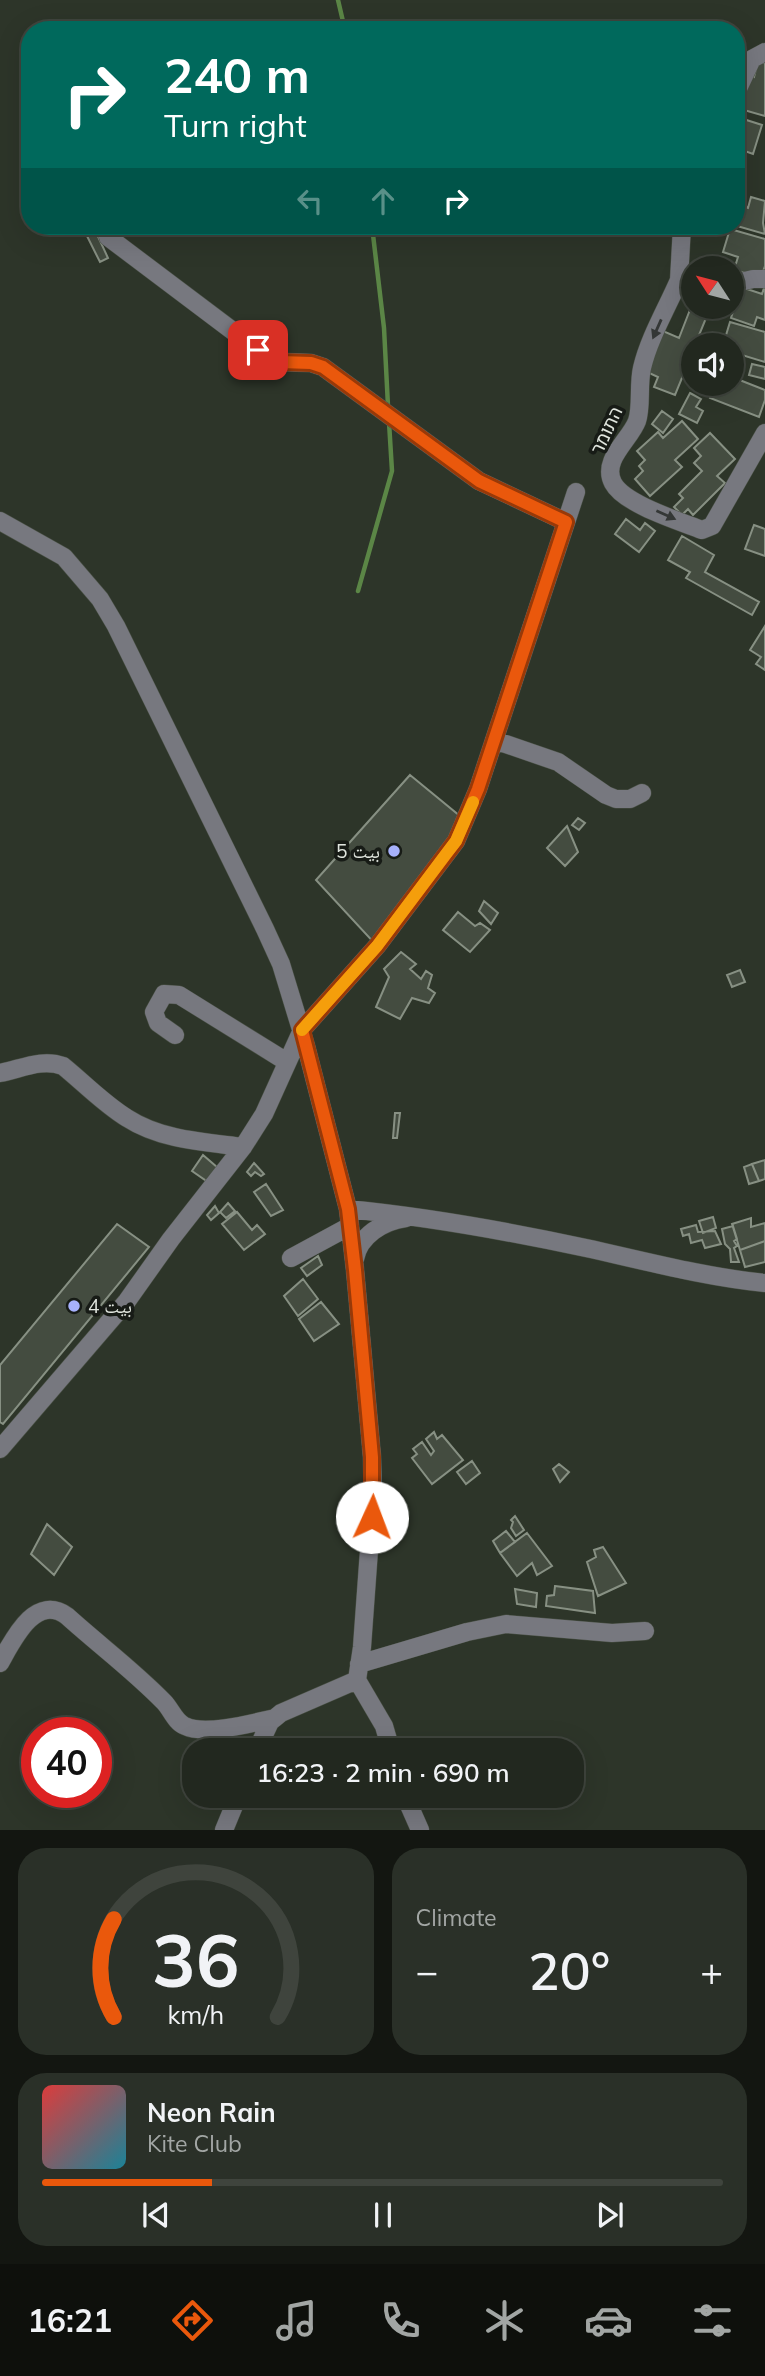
<!DOCTYPE html>
<meta charset="utf-8">
<style>
:root{--surface:#22281f;--page:#2a3028;--text:#f1f3f6;--muted:#a2a6a4;--line:#3f443d;--accent:#ea580c}
body{margin:0;font-family:Mulish,"Noto Naskh Arabic",Heebo,sans-serif;background:var(--page);color:var(--text);height:100vh;display:flex;flex-direction:column;font-size:26px;white-space:nowrap}
*{box-sizing:border-box;margin:0}
p{font-size:23px;color:var(--muted)}
.icon{flex:none;width:38px;height:38px;fill:none;stroke:currentColor;stroke-width:2;stroke-linecap:round;stroke-linejoin:round}
.map{position:relative;height:1830px;overflow:hidden}
.sheet{display:flex;flex-direction:column;gap:18px;padding:18px;background:#131611;flex:1}
.sheet>*{flex:none}
.banner{position:absolute;left:21px;top:21px;width:724px;height:214px;border-radius:28px;box-shadow:0 7px 28px #0002,0 0 0 2px var(--line);background:#00695c;color:#fff;overflow:hidden}
.needle{width:46px;rotate:306deg}
.tools{position:absolute;left:681px;top:256px;display:grid;gap:14px}
.tools a{display:grid;place-items:center;width:63px;height:63px;border-radius:50%;background:var(--surface);box-shadow:0 7px 28px #0002,0 0 0 2px var(--line);font-size:35px}
.speed{position:absolute;left:21px;top:1717px;display:flex;gap:14px;font-size:35px;font-weight:700;text-align:center}
.speed>*{display:grid;place-content:center;width:91px;height:91px;border-radius:50%;background:var(--surface);box-shadow:0 7px 28px #0002,0 0 0 2px var(--line);line-height:1}
.speed .limit{border:10px solid #d22;background:#fff;color:#111}
.pin{position:absolute;display:grid;place-items:center;width:60px;height:60px;color:#fff;margin:-30px;border-radius:14px;box-shadow:0 4px 10px #0006}
.me{position:absolute;width:77px;margin:-38px;rotate:2deg;stroke-linejoin:round;filter:drop-shadow(0 0 5px #0008)}
.turn{display:flex;align-items:center;gap:24px;height:147px;padding:0 28px;font-size:32px}
.turn .icon{width:91px;height:91px;stroke-width:2.5}
.turn b{display:block;font-size:49px;line-height:60px}
.lanes{display:flex;align-items:center;height:66px;padding:0 28px;background:#0003;justify-content:center;gap:35px;direction:ltr}
.lanes .off{opacity:.35}
.big{font-size:52px;font-weight:600;line-height:1.1}
.sheet .card{flex:1;display:flex;flex-direction:column;justify-content:center;gap:10px;min-width:0;padding:0 24px;border-radius:28px;background:var(--page)}
.sheet .dial{align-items:center;gap:0}
.dial svg{height:182px;overflow:visible;fill:none;stroke:var(--line);stroke-width:7;stroke-linecap:round;text-anchor:middle}
.dial text{fill:var(--text);stroke:none}
.song{display:flex;align-items:center;gap:21px}
.cover{width:84px;height:84px;border-radius:10px;background:linear-gradient(135deg,hsl(0 70% 55%),hsl(190 70% 35%))}
.played{height:7px;border-radius:4px;background:linear-gradient(90deg,var(--accent) 25%,var(--line) 25%)}
.keys{display:flex;justify-content:space-around;direction:ltr}
.heat{display:flex;justify-content:space-between;align-items:center;font-size:38px;direction:ltr}
.sheet .tiles{flex:1;display:grid;gap:18px;grid-template-columns:1fr 1fr}
.card:last-child{grid-column:span 2}
.trip{position:absolute;left:182px;top:1738px;width:402px;height:70px;border-radius:28px;background:var(--surface);box-shadow:0 7px 28px #0002,0 0 0 2px var(--line);font-weight:600;line-height:70px;text-align:center}
.dock{display:flex;height:112px;justify-content:space-around;align-items:center;background:#0e100c;color:var(--muted)}
.dock .icon{width:49px;height:49px}
.dock .selected{color:var(--accent)}
.dock b{font-size:32px;color:var(--text)}
.map>svg:first-child{display:block}
.lines{fill:none;stroke-linecap:round;stroke-linejoin:round}
.stream{stroke:#5b8646;stroke-width:4.5}
.building{fill:#444c40;stroke:#879083;stroke-width:2}
.minor-casing{stroke:#4a5146;stroke-width:19}
.minor{stroke:#77787f;stroke-width:18}
.oneway{fill:#343736}
.route-casing{stroke:#983908;stroke-width:18}
.route{stroke:#ea580c;stroke-width:12}
.slow{stroke:#f59e0b;stroke-width:12}
.poi-dot{fill:#a7b1fc;stroke:#171b16;stroke-width:2.5}
.labels{text-anchor:middle;dominant-baseline:central;stroke-width:7;stroke-linejoin:round;paint-order:stroke}
.street-label{font-size:19px;fill:#e0e5de;stroke:#171b16}
.poi-label{font-size:19px;fill:#e0e5de;stroke:#171b16;text-anchor:end}
</style>
<div class="map">
<svg width="765" height="1830" viewBox="0 0 765 1830">
<rect width="100%" height="100%" fill="#2d3529"/>
<g class="lines">
<path class="stream" d="M338,0l7,30
M372,226l12,102 4,78
M358,591l34,-120 -3,-49"/>
</g>
<path class="building" d="M758,61l7,2v53l-28,-8 9,-33 8,2z
M737,117l25,8 -9,29 -11,-4 -5,16z
M751,197l14,4 -2,22 2,11 -28,-8v-22l11,4z
M664,226h13l-2,8 -12,-2z
M730,229l35,10v27l-4,11 -27,-7 4,-13 -15,-5z
M95,230l13,28 -8,4 -14,-28z
M765,285v35l-8,-3 -3,9 -23,-8 10,-31 21,7z
M693,302v4h18l-16,39h-2v6l-18,44 -21,-8 4,-10 -11,-5 16,-41 16,7z
M730,322l35,10v30l-33,-10v-7h-9z
M752,364l13,3v12l-16,-4z
M732,377l33,13v10l-6,17 -49,-19 6,-15h16z
M690,393l11,6 -5,8 7,4 -6,12 -18,-9z
M662,411l11,8 -10,14 -11,-9z
M682,421l16,18 -23,21 7,7 -32,29 -15,-17 8,-8 -4,-5 6,-6 -8,-9 21,-19 5,6z
M710,433l25,26 -18,17 8,7 -32,32 -5,-6 -6,6 -8,-8 9,-9 -4,-4 23,-23 -8,-8 7,-7 -7,-8z
M626,519l14,11 5,-7 10,8 -16,21 -24,-18z
M754,525l11,4v27l-20,-7z
M682,536l32,19 -9,17 54,30 -7,13 -66,-37 4,-6 -22,-12z
M765,626v44l-9,-6 5,-7 -11,-7z
M410,775l56,46 -89,125 -61,-66z
M578,818l7,5 -6,7 -7,-5z
M567,826l11,26 -13,14 -18,-18z
M484,901l14,12 -7,11 -12,-13z
M458,912l17,14 5,-3 10,7 -20,22 -27,-22z
M401,952l15,12 -6,5 11,10 5,-8 6,4 -4,13 7,5 -6,10 -17,-5 -12,21 -24,-12 13,-30 -5,-8z
M740,970l5,12 -13,5 -5,-12z
M395,1113h5l-3,25h-4z
M203,1155l15,13 -10,14 -16,-11z
M765,1160v19l-6,2 -7,-17z
M254,1163l10,11 -3,2 -6,-4 -4,4 -4,-4z
M752,1164l7,17 -10,3 -5,-17z
M266,1184l17,26 -12,6 -17,-24z
M228,1203l7,8 -9,7 -6,-6z
M215,1206l4,7 -8,7 -4,-5z
M237,1212l15,18 5,-5 8,9 -21,16 -22,-26z
M713,1217l3,11 -13,5 -4,-12z
M751,1218v9l14,-4v18l-25,9 -8,-26z
M117,1224l32,23 -146,177 -3,-2v-57z
M696,1225l2,7 17,-1 6,13 -16,4 -3,-8 -11,3 -2,-9 -6,2 -2,-7z
M733,1226l4,13 -3,2 3,5 -3,2 5,14h-8l-1,-13 -5,-5 -3,-15z
M765,1241v21l-20,5 -5,-17z
M318,1256l4,9 -15,11 -6,-8z
M303,1279l15,20 -20,17 -14,-20z
M321,1302l18,22 -25,17 -15,-22z
M434,1432l3,7 5,-4 21,25 -31,24 -20,-26 5,-4 -4,-5 9,-7 9,13 3,-4 -8,-12z
M472,1461l8,12 -14,11 -9,-12z
M559,1464l10,8 -9,10 -7,-13z
M515,1516l9,14 -8,6 -5,-8 2,-6 -2,-2z
M47,1524l25,23 -18,28 -23,-21z
M506,1531l9,11 -15,11 -7,-12z
M527,1533l25,33 -15,9 -5,-12 -15,13 -17,-23z
M603,1547l23,36 -28,13 -11,-34 9,-5 -2,-7z
M555,1586l38,5 2,22 -49,-7 1,-10 7,-1z
M515,1589l22,4 -1,14 -19,-3z"/>
<g class="lines">
<g class="minor-casing">
<path id="minor" d="M737,91l15,-32 13,-7
M108,237l150,113 22,12 31,1 12,4 156,114 87,41
M679,280l3,-54
M693,283l-14,-3c-12,28 -30,58 -37,88 -4,17 0,39 -5,53 -7,19 -36,39 -24,62 11,21 66,38 89,47l10,-4 53,-93
M732,284l21,-5h12
M0,521l64,36 36,42 16,27 149,303 16,35 25,82 42,163 7,61 17,187 1,38 -11,152 -5,33 27,46 7,24
M494,740l64,22 48,33 10,4h14l12,-6
M175,1035l-17,-12 -4,-11 10,-18 15,1 108,67
M0,1073c21,-4 42,-15 63,-7 21,17 41,38 64,52 34,22 77,24 116,29
M348,1209c80,8 159,22 238,39 59,13 119,29 179,35
M291,1258l59,-32
M355,1259c4,-23 28,-38 51,-41
M0,1449l127,-148 44,-62 72,-92 21,-33 38,-84 75,-84 79,-105 22,-52 98,-297
M0,1663c13,-23 35,-70 67,-47 32,29 67,55 97,86 7,7 11,20 21,24 20,10 68,-3 90,-8
M359,1664l108,-32 39,-8 106,9 33,-2
M257,1750l13,-28 11,-9 76,-33
M405,1796l15,34
M224,1830l14,-34"/>
</g>
<use href="#minor" class="minor"/>
</g>
<defs><path id="oneway-solid" d="M-6-.8H1V-3.2L6.5 0L1 3.2V.8H-6Z" transform="scale(1.75)"/></defs>
<g class="oneway">
<use href="#oneway-solid" transform="translate(657 329) rotate(114)"/>
<use href="#oneway-solid" transform="translate(666 515) rotate(24)"/>
</g>
<g class="lines">
<g class="route-casing">
<path id="route" d="M258,350l22,12 31,1 12,4 156,114 87,41 -88,267 -22,52 -79,105 -75,84 46,179 7,61 17,187v60"/>
</g>
<use href="#route" class="route"/>
<path class="slow" d="M302,1030l75,-84 69,-92 10,-13 17,-39"/>
</g>
<g class="poi-dot">
<circle cx="394" cy="851" r="7"/>
<circle cx="74" cy="1306" r="7"/>
</g>
<g class="labels">
<g class="street-label">
<text transform="translate(606 430) rotate(-65)">התומר</text>
</g>
<g class="poi-label">
<text x="380" y="851">بيت 5</text>
<text x="88" y="1306" text-anchor="start">بيت 4</text>
</g>
</g>
</svg>
<div class="tools">
<a><svg class="needle" viewBox="-14 -14 28 28"><path d="M0-13l5 13h-10z" fill="#e53935"/><path d="M0 13l5-13h-10z" fill="#a2a6a4"/></svg></a>
<a><svg class="icon" aria-label="sound" viewBox="0 0 24 24"><path d="M4 9h4l5-4v14l-5-4H4zM17 9q2 3 0 6"/></svg></a>
</div>
<div class="speed"><div class="limit">40</div></div>
<div class="pin" style="left:258px;top:350px;background:#d93025"><svg class="icon" aria-label="arrive" viewBox="0 0 24 24"><path d="M6 21V4h12l-3 4 3 4H6"/></svg></div>
<svg class="me" style="left:372px;top:1517px" viewBox="-20 -20 40 40"><circle r="19" fill="#fff"/><path d="M0-13L10 11 0 6-10 11z" fill="#ea580c"/></svg>
<div class="trip">16:23 · 2 min · 690 m</div>
<div class="banner">
<div class="turn"><svg class="icon" aria-label="right" viewBox="0 0 24 24"><path d="M7 20v-9h11M14 6l5 5-5 5"/></svg><div><b>240 m</b>Turn right</div></div>
<div class="lanes"><svg class="icon off" aria-label="left" viewBox="0 0 24 24"><path d="M17 20v-9H6M10 6l-5 5 5 5"/></svg><svg class="icon off" aria-label="ahead" viewBox="0 0 24 24"><path d="M12 20V5M6 11l6-6 6 6"/></svg><svg class="icon" aria-label="right" viewBox="0 0 24 24"><path d="M7 20v-9h11M14 6l5 5-5 5"/></svg></div>
</div>
</div>
<section class="sheet">
<div class="tiles">
<div class="card dial"><svg viewBox="0 0 100 80">
<path d="M14 69A42 42 0 1 1 86 69"/>
<path d="M14 69A42 42 0 0 1 14 26" stroke="#ea580c"/>
<text x="50" y="56" font-size="32" font-weight="700">36</text>
<text x="50" y="72" font-size="11">km/h</text>
</svg></div>
<div class="card"><p>Climate</p>
<div class="heat"><a>−</a><b class="big">20°</b><a>+</a></div>
</div>
<div class="card">
<div class="song"><i class="cover"></i><div><b>Neon Rain</b><p>Kite Club</p></div></div>
<div class="played"></div>
<div class="keys"><svg class="icon" aria-label="previous" viewBox="0 0 24 24"><path d="M18 5L8 12l10 7zM5 5v14"/></svg><svg class="icon" aria-label="pause" viewBox="0 0 24 24"><path d="M8 5v14M16 5v14"/></svg><svg class="icon" aria-label="next" viewBox="0 0 24 24"><path d="M6 5l10 7-10 7zM19 5v14"/></svg></div>
</div>
</div>
</section>
<nav class="dock">
<b>16:21</b>
<svg class="icon selected" aria-label="directions" viewBox="0 0 24 24"><path d="M12 3l9 9-9 9-9-9zM9 14v-3h6M13 9l2 2-2 2"/></svg>
<svg class="icon" aria-label="music" viewBox="0 0 24 24"><path d="M9 18V5l10-2v13"/><circle cx="6" cy="18" r="3"/><circle cx="16" cy="16" r="3"/></svg>
<svg class="icon" aria-label="phone" viewBox="0 0 24 24"><path d="M5 4h4l2 5-3 2q2 4 5 5l2-3 5 2v4C11 20 4 13 5 4z"/></svg>
<svg class="icon" aria-label="climate" viewBox="0 0 24 24"><path d="M12 3v18M4 7l16 10M4 17L20 7"/></svg>
<svg class="icon" aria-label="car" viewBox="0 0 24 24"><path d="M5 17H2v-5l4-1 3-4h7l3 4 3 1v5h-3M9 17h6M6 11h13"/><circle cx="7" cy="17" r="2"/><circle cx="17" cy="17" r="2"/></svg>
<svg class="icon" aria-label="filters" viewBox="0 0 24 24"><path d="M4 7h16M4 17h16"/><circle cx="9" cy="7" r="2"/><circle cx="15" cy="17" r="2"/></svg>
</nav>
